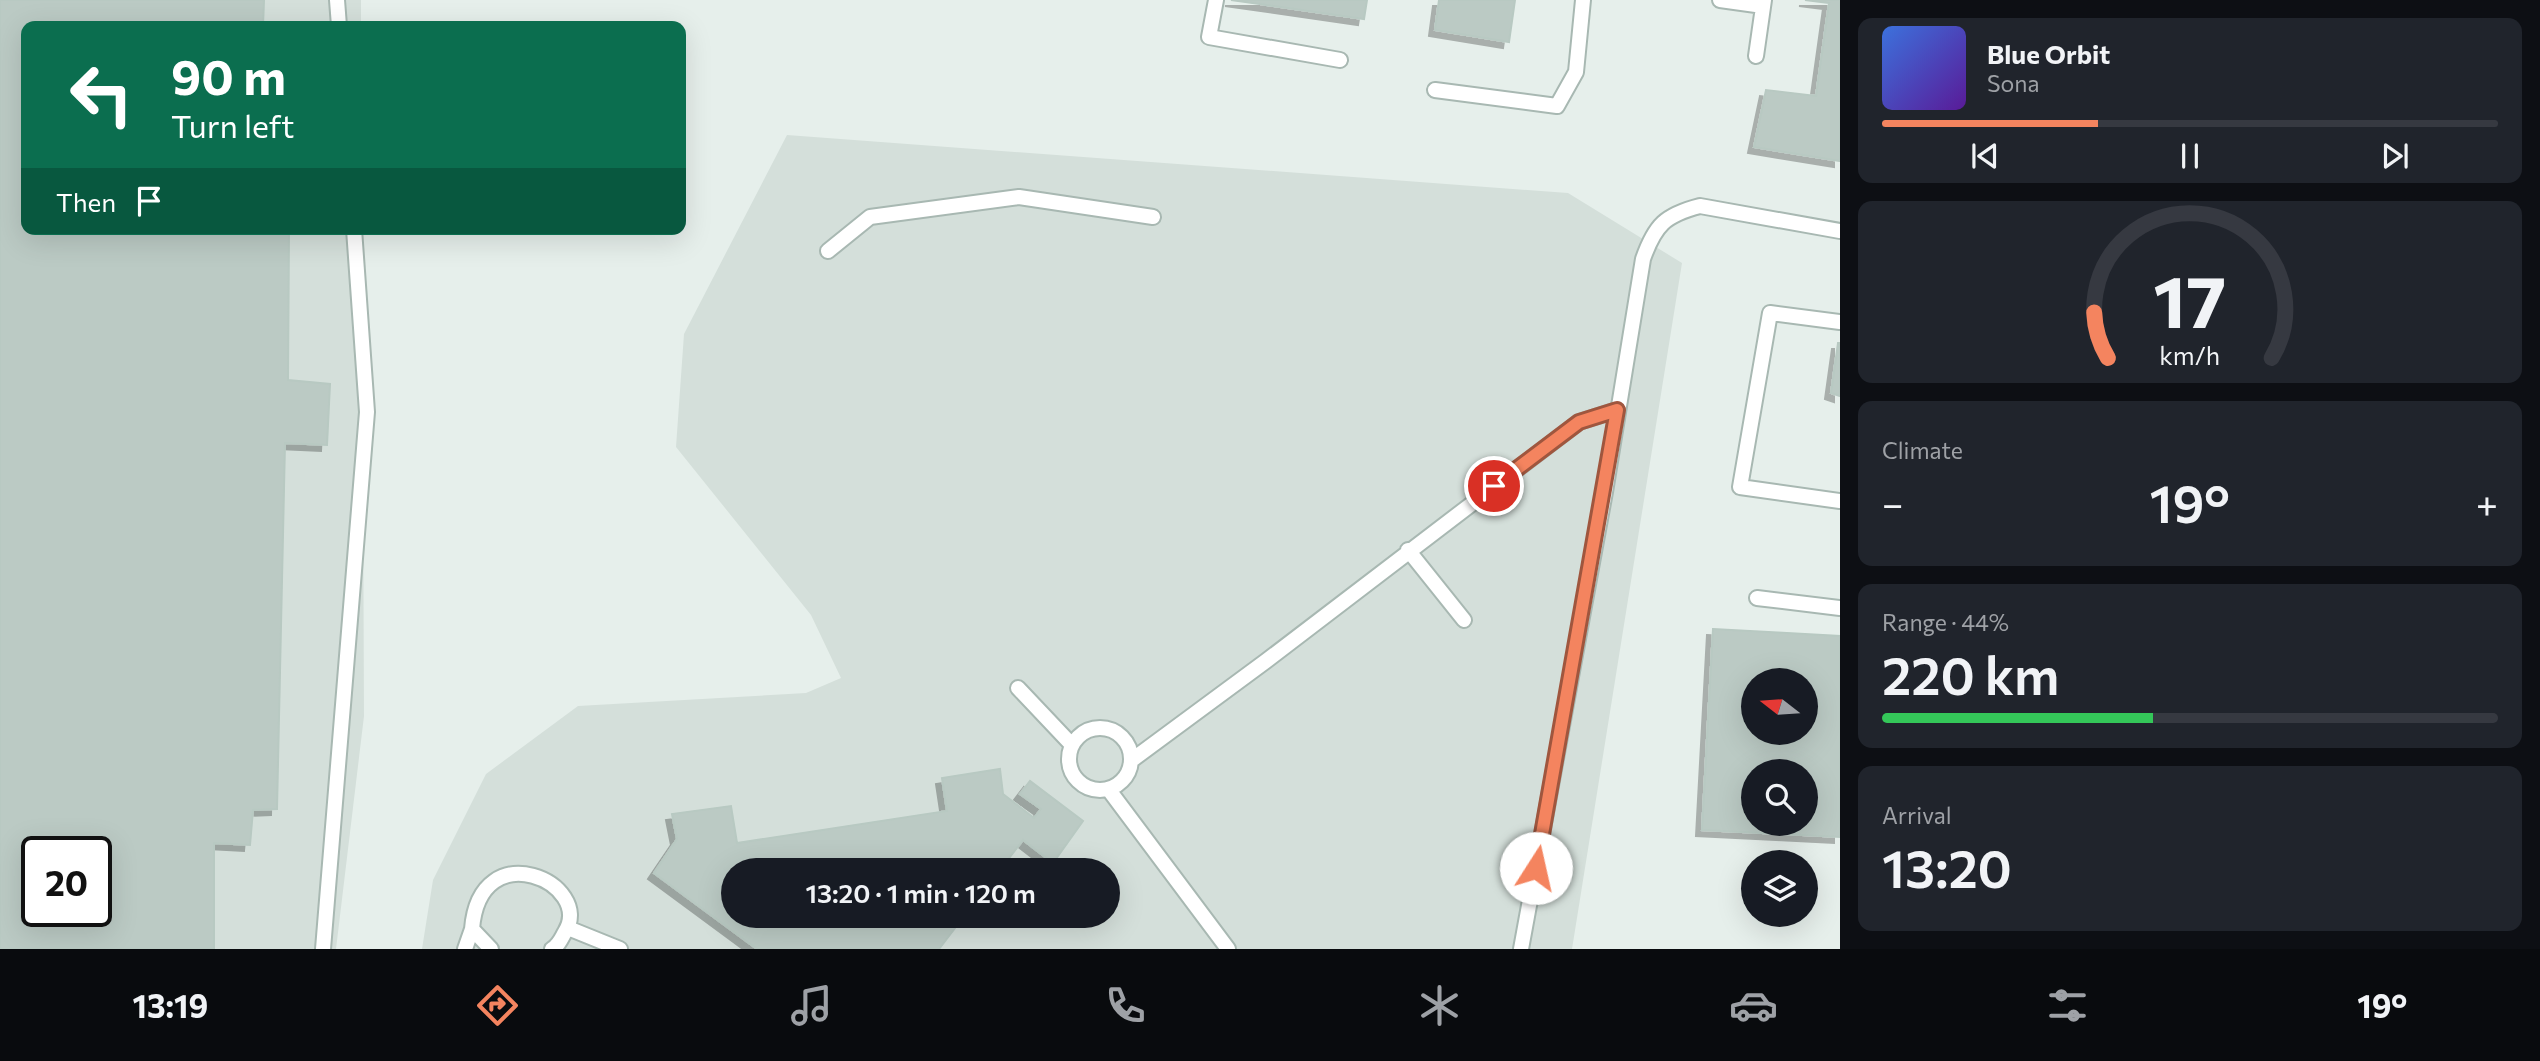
<!DOCTYPE html>
<meta charset="utf-8">
<style>
:root{--surface:#171b24;--page:#20242c;--text:#f1f3f6;--muted:#9ea1a6;--line:#363941;--accent:#f4845f}
body{margin:0;font-family:Commissioner,sans-serif;background:var(--page);color:var(--text);height:100vh;display:flex;flex-direction:column;font-size:26px;white-space:nowrap}
*{box-sizing:border-box;margin:0}
p{font-size:23px;color:var(--muted)}
.icon{flex:none;width:38px;height:38px;fill:none;stroke:currentColor;stroke-width:2;stroke-linecap:round;stroke-linejoin:round}
.map{position:relative;flex:1;overflow:hidden}
.panel{display:flex;flex-direction:column;gap:18px;padding:18px;background:#0d0f14;width:700px}
.panel>*{flex:none}
.banner{position:absolute;left:21px;top:21px;width:665px;height:214px;border-radius:14px;box-shadow:0 7px 28px #0002;background:#0b6e4f;color:#fff;overflow:hidden}
.needle{width:46px;rotate:287deg}
.tools{position:absolute;left:1741px;top:668px;display:grid;gap:14px}
.tools a{display:grid;place-items:center;width:77px;height:77px;border-radius:50%;background:var(--surface);box-shadow:0 7px 28px #0002;font-size:35px}
.speed{position:absolute;left:21px;top:836px;display:flex;gap:14px;font-size:35px;font-weight:700;text-align:center}
.speed>*{display:grid;place-content:center;width:91px;height:91px;border-radius:50%;background:var(--surface);box-shadow:0 7px 28px #0002;line-height:1}
.speed .limit{border:4px solid #111;border-radius:10px;background:#fff;color:#111}
.pin{position:absolute;display:grid;place-items:center;width:60px;height:60px;color:#fff;margin:-30px;border:4px solid #fff;border-radius:50%;box-shadow:0 2px 7px #0007}
.me{position:absolute;width:77px;margin:-38px;rotate:10deg;stroke-linejoin:round;filter:drop-shadow(0 0 5px #0008)}
.turn{display:flex;align-items:center;gap:24px;height:147px;padding:0 35px;font-size:32px}
.turn .icon{width:91px;height:91px;stroke-width:2.5}
.turn b{display:block;font-size:49px;line-height:60px}
.then{display:flex;align-items:center;height:66px;padding:0 35px;background:#0003;gap:14px;font-size:26px}
.big{font-size:52px;font-weight:600;line-height:1.1}
.panel .card{flex:1;display:flex;flex-direction:column;justify-content:center;gap:10px;min-width:0;padding:0 24px;border-radius:14px;background:var(--page)}
.panel .dial{align-items:center;gap:0}
.dial svg{height:182px;overflow:visible;fill:none;stroke:var(--line);stroke-width:7;stroke-linecap:round;text-anchor:middle}
.dial text{fill:var(--text);stroke:none}
.song{display:flex;align-items:center;gap:21px}
.cover{width:84px;height:84px;border-radius:10px;background:linear-gradient(135deg,hsl(220 70% 55%),hsl(270 70% 35%))}
.played{height:7px;border-radius:4px;background:linear-gradient(90deg,var(--accent) 35%,var(--line) 35%)}
.keys{display:flex;justify-content:space-around;direction:ltr}
.heat{display:flex;justify-content:space-between;align-items:center;font-size:38px;direction:ltr}
.charge{height:10px;border-radius:5px;background:linear-gradient(90deg,#34c759 44%,var(--line) 0)}
.trip{position:absolute;left:721px;top:858px;width:399px;height:70px;border-radius:35px;background:var(--surface);box-shadow:0 7px 28px #0002;font-weight:600;line-height:70px;text-align:center}
.menu{display:flex;height:112px;justify-content:space-around;align-items:center;background:#090b0e;color:var(--muted)}
.menu .icon{width:49px;height:49px}
.menu .selected{color:var(--accent)}
.menu b{font-size:32px;color:var(--text)}
main{display:flex;flex:1;min-height:0}
.map>svg:first-child{display:block}
.built{fill:#d4dfda;fill-rule:evenodd}
.building{fill:#bbcac4;stroke:#b8c9c2;stroke-width:2;fill-rule:evenodd;filter:url(#shadow)}
.lines{fill:none;stroke-linecap:round;stroke-linejoin:round}
.service-casing{stroke:#a8b8b2;stroke-width:18}
.service{stroke:#fff;stroke-width:14}
.route-casing{stroke:#9f563e;stroke-width:18}
.route{stroke:#f4845f;stroke-width:12}
</style>
<main>
<div class="map">
<svg width="1840" height="949" viewBox="0 0 1840 949">
<defs>
<filter id="shadow"><feDropShadow dx="-6" dy="6" stdDeviation="0" flood-color="#0004"/></filter>
</defs>
<rect width="100%" height="100%" fill="#e6efeb"/>
<path class="built" d="M0,0h361v26h-335v203h336l2,487 -28,233h-336zM37,852h59v60h-59z
M787,135l781,58 114,70 -110,686h-1150l11,-69 53,-106 92,-68 228,-13 35,-15 -30,-63 -135,-168 8,-113zM733,870h375v45h-375z"/>
<path class="building" d="M0,0h264l-1,26h-237v203h263l-1,151 42,4 -3,61 -42,-2 -8,366 -24,1 -3,35 -36,-2v106h-214zM37,852h59v60h-59z
M1231,0h136l-3,19z
M1439,0h76l-6,42 -74,-12z
M1840,0v161l-86,-14 12,-57 50,6 13,-93 -24,-3z
M1838,343h2v53l-9,-3z
M1713,629l127,7v201l-138,-7zM1754,681h52v52h-52zM1754,772h52v52h-52z
M1000,769l3,25 31,24 7,-9 -21,-15 10,-13 53,40 -30,42 -30,-23 -23,30h-267v45h232l-26,34h-182l-103,-76 23,-34 -5,-25 59,-8 6,37 210,-32 -5,-33z"/>
<g class="lines">
<g class="service-casing">
<path id="service" d="M337,0l2,26
M1216,0l-7,37 131,23
M1720,0l43,6
M1756,56l8,-56
M1435,90l122,16 19,-34 7,-72
M828,251l42,-34 149,-20 134,20
M1840,322l-70,-9 -30,174 100,14
M1408,550l56,70
M1757,598l83,10
M1018,688l53,56
M1069 759a31 31 0 1 1 62 0a31 31 0 1 1-62 0Z
M1132,760l134,-99 313,-239 38,-12
M1109,790l119,159
M568,928l52,21
M323,949l44,-537 -13,-183
M465,949l7,-20
M491,949l-19,-20c8,-98 123,-45 93,3 -4,7 -6,13 -13,17
M1521,949l84,-457 38,-233c12,-34 22,-44 57,-53l140,25"/>
</g>
<use href="#service" class="service"/>
</g>
<g class="lines">
<g class="route-casing">
<path id="route" d="M1494,486l85,-64 38,-12 -81,458"/>
</g>
<use href="#route" class="route"/>
</g>
</svg>
<div class="tools">
<a><svg class="needle" viewBox="-14 -14 28 28"><path d="M0-13l5 13h-10z" fill="#e53935"/><path d="M0 13l5-13h-10z" fill="#9ea1a6"/></svg></a>
<a><svg class="icon" aria-label="search" viewBox="0 0 24 24"><circle cx="10" cy="10" r="6"/><path d="M15 15l6 6"/></svg></a>
<a><svg class="icon" aria-label="layers" viewBox="0 0 24 24"><path d="M12 4l9 5-9 5-9-5zM3 14l9 5 9-5"/></svg></a>
</div>
<div class="speed"><div class="limit">20</div></div>
<div class="pin" style="left:1494px;top:486px;background:#d93025"><svg class="icon" aria-label="arrive" viewBox="0 0 24 24"><path d="M6 21V4h12l-3 4 3 4H6"/></svg></div>
<svg class="me" style="left:1536px;top:868px" viewBox="-20 -20 40 40"><circle r="19" fill="#fff"/><path d="M0-13L10 11 0 6-10 11z" fill="#f4845f"/></svg>
<div class="trip">13:20 · 1 min · 120 m</div>
<div class="banner">
<div class="turn"><svg class="icon" aria-label="left" viewBox="0 0 24 24"><path d="M17 20v-9H6M10 6l-5 5 5 5"/></svg><div><b>90 m</b>Turn left</div></div>
<div class="then">Then<svg class="icon" aria-label="arrive" viewBox="0 0 24 24"><path d="M6 21V4h12l-3 4 3 4H6"/></svg></div>
</div>
</div>
<section class="panel">
<div class="card">
<div class="song"><i class="cover"></i><div><b>Blue Orbit</b><p>Sona</p></div></div>
<div class="played"></div>
<div class="keys"><svg class="icon" aria-label="previous" viewBox="0 0 24 24"><path d="M18 5L8 12l10 7zM5 5v14"/></svg><svg class="icon" aria-label="pause" viewBox="0 0 24 24"><path d="M8 5v14M16 5v14"/></svg><svg class="icon" aria-label="next" viewBox="0 0 24 24"><path d="M6 5l10 7-10 7zM19 5v14"/></svg></div>
</div>
<div class="card dial"><svg viewBox="0 0 100 80">
<path d="M14 69A42 42 0 1 1 86 69"/>
<path d="M14 69A42 42 0 0 1 8 49" stroke="#f4845f"/>
<text x="50" y="56" font-size="32" font-weight="700">17</text>
<text x="50" y="72" font-size="11">km/h</text>
</svg></div>
<div class="card"><p>Climate</p>
<div class="heat"><a>−</a><b class="big">19°</b><a>+</a></div>
</div>
<div class="card"><p>Range · 44%</p><b class="big">220 km</b><div class="charge"></div></div>
<div class="card"><p>Arrival</p><b class="big">13:20</b></div>
</section>
</main>
<nav class="menu">
<b>13:19</b>
<svg class="icon selected" aria-label="directions" viewBox="0 0 24 24"><path d="M12 3l9 9-9 9-9-9zM9 14v-3h6M13 9l2 2-2 2"/></svg>
<svg class="icon" aria-label="music" viewBox="0 0 24 24"><path d="M9 18V5l10-2v13"/><circle cx="6" cy="18" r="3"/><circle cx="16" cy="16" r="3"/></svg>
<svg class="icon" aria-label="phone" viewBox="0 0 24 24"><path d="M5 4h4l2 5-3 2q2 4 5 5l2-3 5 2v4C11 20 4 13 5 4z"/></svg>
<svg class="icon" aria-label="climate" viewBox="0 0 24 24"><path d="M12 3v18M4 7l16 10M4 17L20 7"/></svg>
<svg class="icon" aria-label="car" viewBox="0 0 24 24"><path d="M5 17H2v-5l4-1 3-4h7l3 4 3 1v5h-3M9 17h6M6 11h13"/><circle cx="7" cy="17" r="2"/><circle cx="17" cy="17" r="2"/></svg>
<svg class="icon" aria-label="filters" viewBox="0 0 24 24"><path d="M4 7h16M4 17h16"/><circle cx="9" cy="7" r="2"/><circle cx="15" cy="17" r="2"/></svg>
<b>19°</b>
</nav>
